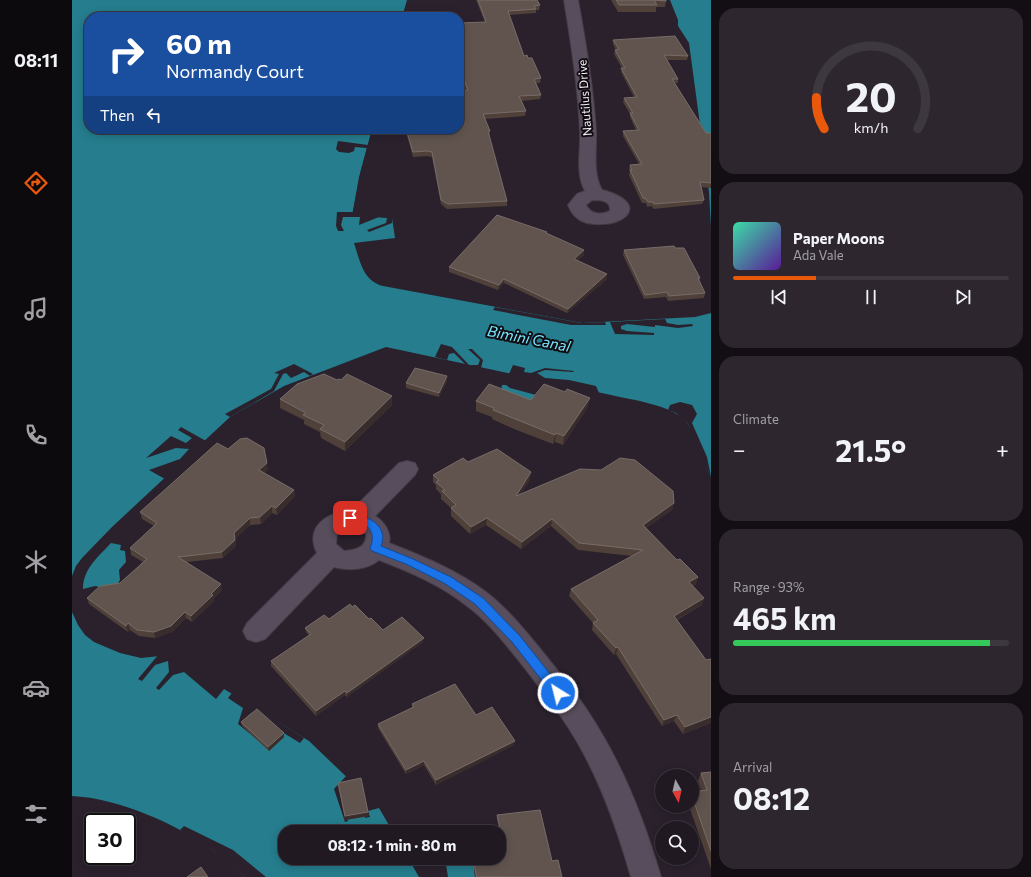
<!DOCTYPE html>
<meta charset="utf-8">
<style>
:root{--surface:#201922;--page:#2d262f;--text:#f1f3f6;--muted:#a2a0a5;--line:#3d3840;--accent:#ea580c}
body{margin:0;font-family:Commissioner,sans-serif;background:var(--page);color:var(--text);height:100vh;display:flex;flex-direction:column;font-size:15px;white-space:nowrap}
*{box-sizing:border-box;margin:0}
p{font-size:13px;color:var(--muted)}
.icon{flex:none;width:22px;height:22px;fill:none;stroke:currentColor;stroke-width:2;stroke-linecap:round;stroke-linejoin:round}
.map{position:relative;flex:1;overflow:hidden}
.drawer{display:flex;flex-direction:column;gap:8px;padding:8px;background:#120e13;width:320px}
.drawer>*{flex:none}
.hud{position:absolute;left:12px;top:12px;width:380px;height:122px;border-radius:16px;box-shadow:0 2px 10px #0003,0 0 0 1px var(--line);background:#1a4fa0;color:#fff;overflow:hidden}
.needle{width:26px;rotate:172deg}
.controls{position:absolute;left:583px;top:769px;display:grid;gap:8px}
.controls a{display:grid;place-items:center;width:44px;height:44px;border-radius:50%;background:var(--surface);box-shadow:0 2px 10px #0003,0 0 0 1px var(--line);font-size:20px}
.speed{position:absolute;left:12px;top:813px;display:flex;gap:8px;font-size:20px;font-weight:700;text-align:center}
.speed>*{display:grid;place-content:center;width:52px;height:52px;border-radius:50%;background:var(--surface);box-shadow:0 2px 10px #0003,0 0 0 1px var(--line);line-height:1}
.speed .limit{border:2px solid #111;border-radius:6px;background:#fff;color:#111}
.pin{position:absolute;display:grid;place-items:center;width:34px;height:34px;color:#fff;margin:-17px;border-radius:8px;box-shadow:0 2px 6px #0006}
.me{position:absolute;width:44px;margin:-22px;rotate:324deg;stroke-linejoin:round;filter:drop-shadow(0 0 3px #0008)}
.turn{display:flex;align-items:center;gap:14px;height:84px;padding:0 16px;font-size:18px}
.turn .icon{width:52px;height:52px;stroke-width:2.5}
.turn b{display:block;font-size:28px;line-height:34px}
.then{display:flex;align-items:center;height:38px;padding:0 16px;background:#0003;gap:8px;font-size:15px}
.big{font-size:30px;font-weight:700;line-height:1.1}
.drawer .card{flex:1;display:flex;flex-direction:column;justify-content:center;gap:6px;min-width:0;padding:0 14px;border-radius:16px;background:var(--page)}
.drawer .dial{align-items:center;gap:0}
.dial svg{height:104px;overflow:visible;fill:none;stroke:var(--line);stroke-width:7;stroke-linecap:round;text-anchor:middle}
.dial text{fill:var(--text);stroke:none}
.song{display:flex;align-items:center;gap:12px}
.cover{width:48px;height:48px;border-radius:6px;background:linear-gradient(135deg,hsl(160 70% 55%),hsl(270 70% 35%))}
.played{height:4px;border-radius:2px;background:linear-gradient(90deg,var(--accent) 30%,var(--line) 30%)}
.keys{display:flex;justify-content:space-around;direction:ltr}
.heat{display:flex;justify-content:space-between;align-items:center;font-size:22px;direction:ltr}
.charge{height:6px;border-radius:3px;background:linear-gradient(90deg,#34c759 93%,var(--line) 0)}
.trip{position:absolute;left:206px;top:825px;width:228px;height:40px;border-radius:16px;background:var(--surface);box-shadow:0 2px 10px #0003,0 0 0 1px var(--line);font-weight:700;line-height:40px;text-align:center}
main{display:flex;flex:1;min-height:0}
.dock{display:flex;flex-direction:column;width:72px;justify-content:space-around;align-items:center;background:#0d0a0e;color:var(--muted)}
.dock .icon{width:28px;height:28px}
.dock .active{color:var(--accent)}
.dock b{font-size:18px;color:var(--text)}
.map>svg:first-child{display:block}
.water{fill:#257d8d}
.pier{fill:#2a212d}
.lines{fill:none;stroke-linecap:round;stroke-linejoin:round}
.street-casing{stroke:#443c46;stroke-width:2}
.street{fill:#584d5c;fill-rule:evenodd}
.wall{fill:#4f4139}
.shaded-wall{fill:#392c2c}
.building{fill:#61544e;stroke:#786c68}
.route{fill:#1a73e8;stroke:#114b97}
.labels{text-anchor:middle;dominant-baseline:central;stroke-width:4;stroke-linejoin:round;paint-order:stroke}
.far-street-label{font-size:12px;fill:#f4eef6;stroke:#100c12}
.water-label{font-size:15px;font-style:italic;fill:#76e8ff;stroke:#100c12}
</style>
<main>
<nav class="dock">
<b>08:11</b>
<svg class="icon active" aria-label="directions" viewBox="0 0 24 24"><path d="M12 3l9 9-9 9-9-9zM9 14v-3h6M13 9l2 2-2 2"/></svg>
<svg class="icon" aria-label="music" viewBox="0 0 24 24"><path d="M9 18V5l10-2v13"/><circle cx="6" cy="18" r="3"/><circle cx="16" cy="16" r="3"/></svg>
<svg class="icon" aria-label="phone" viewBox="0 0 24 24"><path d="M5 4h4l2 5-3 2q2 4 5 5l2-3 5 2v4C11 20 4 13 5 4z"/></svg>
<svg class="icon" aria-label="climate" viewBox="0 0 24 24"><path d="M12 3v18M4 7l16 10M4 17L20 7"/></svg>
<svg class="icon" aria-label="car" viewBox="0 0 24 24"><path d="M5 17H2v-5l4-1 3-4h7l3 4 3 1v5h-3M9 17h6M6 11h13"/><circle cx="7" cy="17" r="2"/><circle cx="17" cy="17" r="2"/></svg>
<svg class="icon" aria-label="filters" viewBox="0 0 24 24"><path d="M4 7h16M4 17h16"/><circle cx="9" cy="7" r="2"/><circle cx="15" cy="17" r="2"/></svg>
</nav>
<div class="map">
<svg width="639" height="877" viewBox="0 0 639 877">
<rect width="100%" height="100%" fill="#2a212d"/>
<path class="water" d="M0,0h335l-5,17h-313v112h283l-13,48 -7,39 40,2 3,20 -41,5c6,18 9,38 29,43l199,37 113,-6 16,-4v164c-6,-14 -15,-42 -24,-54 -13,-18 -55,-23 -76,-28l-225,-48 -102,39 -54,31 -118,110 -30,31 -6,8 -4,10z
M598,0h41v227l-2,-35 -20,-149 -11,-17v-6z
M430,385h4l4,3 26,7 -5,8 -30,-13z
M39,543l10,2 -1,5 5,1 1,11 -7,8 1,10 -2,3 -14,5 -9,-2 -12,3c0,-20 15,-32 28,-46z
M0,612l6,13 7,10 9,7 26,11 21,5 19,-2 64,33 85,52 70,67 14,24h-108v26h123l11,19h-175c-10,-9 -20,-19 -30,-26 -37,-27 -96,-53 -142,-55z
M373,858h31l2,10 -4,1 1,8h-27z"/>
<path class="pier" d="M302,130l-9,33h-2l4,-15 -12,-1 -1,4 -5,2 -10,-1 -3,-3 2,-8 30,4 4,-14z
M290,166h3l-11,48 38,2v7l-23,9 -2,-2 19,-7 1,-5 -8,-1 -20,8 1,-8h-17l-2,8 3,6h-6l-2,-5 1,-14h16z
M423,307l86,16 24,-1 1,3h-35l-78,-15z
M593,319l2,4 11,2 14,-1 1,2 -15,2 -23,-3v2l-28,-3 -6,2v3l6,2 27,2v2l-39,-1 -5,-12z
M369,344l11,3 17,18h9l2,-5 -12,-11h4l11,11 -2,8 -16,-4 -11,-11 -5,1 -2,6 -12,-3z
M222,364l19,10 -3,2 -6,-4 -13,6 -5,-5 -3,1 -9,17 -44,26 -5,-3 46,-25 8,-15 -5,-1z
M441,365l12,3 -1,4 7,1 14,-5 29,3 -1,1 -28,-2 -8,3 8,5 24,2 27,6 3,7 -90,-19z
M608,402l12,3 5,9 -5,9 15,34 4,20 -23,-53 -12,-11 -8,-3 2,-5z
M109,427l25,14 -41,38 -16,-9 31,-11 9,-10 -13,-1 -30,10 25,-22 15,7 6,-5 -14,-8z
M87,654l65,34v1l-8,10 -32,-27 -11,3 -14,15 -3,-2 13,-16 -1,-11 -13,4 -13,16 -4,-2z
M160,693l72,45 -4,5 -49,-30 -9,10 27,26 -31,-25 5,-16 -15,-10z
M275,775l32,30v3l-11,3 2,6 -5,1 -4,-20 -17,3 4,20 -3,1 -11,-33z
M112,826l49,24 33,27h-22l-30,-26 -34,-21z"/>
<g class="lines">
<g class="street-casing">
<path id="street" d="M492,0h14c8,43 15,86 18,130 1,20 -4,42 6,60 10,2 37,12 24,26 -10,10 -39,11 -49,2 -5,-4 -7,-8 -9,-13l9,-11 8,-3c-10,-18 -4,-41 -5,-60 -2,-44 -9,-88 -16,-131zM520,200c8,0 19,0 18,11 -8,4 -19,4 -24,-6z
M335,461l8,2 3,6 -3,6 -40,41c9,5 17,17 14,27 33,13 68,27 97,49 21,16 39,38 56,59 20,25 41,50 57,78 28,46 47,97 62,148h-30c-13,-45 -28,-89 -51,-130 -16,-29 -37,-55 -57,-81 -17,-21 -34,-44 -56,-60 -26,-21 -57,-34 -88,-46 -12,10 -31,11 -45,7l-69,72 -9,3 -9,-3 -4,-8 4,-8 70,-70c-10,-20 1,-34 20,-40 6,-2 10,-4 16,-4l46,-46zM277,527l7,1 10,6c1,14 -11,16 -22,17l-8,-7 1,-10z"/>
</g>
<use href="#street" class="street"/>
</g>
<path class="wall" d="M404,0h61l3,5 -1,5h-3v3l-27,2 15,41 4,2 13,20 -1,5h-4l5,12 -1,4 -19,2 5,10 -1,5 -40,3 5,12 -1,5 18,65v5l-60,3 -6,-5 -9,-47 -5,-1 -14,1 -7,-25v-3h53l7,-38 -7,-19v-49l26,-1z
M539,0h55v1l-1,6h-9v5h-38z
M541,40l75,16 -1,4h-20l11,19v4h-3l31,50h5v55l-10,-1 3,13 -2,4 -49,5 -1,-3 -5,1 -1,-4h-4l-13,-28 1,-4 -1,-2 1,-4 9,-1 -16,-28v-5l13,-1 -6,-13v-3l-7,-12 1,-4 10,-1 -13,-25 1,-4 -8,-14 1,-4h1l-3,-6z
M475,234l37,21 -7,6 30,13v5l-40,34 -63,-30 -6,7 -49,-18v-5z
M603,248l25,30 -1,3 6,12 -1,5 -36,3 -2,-4 -22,2 -21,-44 1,-5z
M265,380l55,16v9l-47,46 -24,-13 -1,-6 -16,-8v-4l-24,-12v-9z
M375,381l-8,16 -33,-9v-5z
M459,400l57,7 -25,38 -8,-3 -2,2 -39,-15 -22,-10v-2l-16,-6v-10z
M156,449l40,20 -4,4 30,17 1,6 -18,19 -5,-2 -11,11 -11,1 -15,14 1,7 -13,12 -36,4 35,28 -9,9 1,2 -22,21 -6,-4 -14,14 -17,6 -16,-2 -9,-6 -2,2 -39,-28 -2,-6 33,-15 23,-21 -12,-7 -1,-7 24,-22 -12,-7 -2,-7z
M396,462l62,18 -9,13 153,10 -2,7 -26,18 31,32 21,17 -2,7 -3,2 11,12 -2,7 -25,15 29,40 5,-1v64l-28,11 -9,-13 -12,5 -46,-72 -2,1 -22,-25 1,-7 -24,-27 2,-7 61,-33 -54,-6 -27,-24 -30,23 -35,-24 -16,9 -19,-18v-8l-10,-9v-5l-5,-5v-4l-3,-3v-7z
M280,607l31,23 40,12 -76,55 -2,-2 -29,21 -45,-50v-5l38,-25 -3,-4 -1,-4 24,-9z
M340,704l64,11 38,30 -78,40 -12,-20 -18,9 -28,-46v-4l34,-17z
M169,722l43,15 -15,14 -27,-25z
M639,772v97l-22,-63h3v-14l9,-2 -3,-9 3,-8z
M266,783l31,33 -24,4z
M425,815l55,46 10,16h-87l-1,-8v-4l14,-2 -1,-5h12l1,-25 -3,-14z"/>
<path class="shaded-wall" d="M512,250v5l-11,9 1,-5z
M535,274v5l-40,34 1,-4z
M432,279v4l-6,7 1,-5z
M375,376v5l-8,16v-4z
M320,396v9l-47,46v-9z
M518,398l-2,9 -25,38 1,-9z
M484,433l-1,9 -2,2 2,-9z
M195,463l1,6 -8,8 -1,-7z
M459,472l-1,8 -15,23 1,-7z
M222,490l1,6 -18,19 -1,-7z
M602,503l-2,7 -31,22 2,-7z
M200,506v7l-11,11 -1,-7z
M178,518v7l-15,14 1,7 -13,12 -1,-6 12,-19z
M415,518l-1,7 -16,9 1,-7z
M480,519l-1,7 -30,23 1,-7z
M626,577l-2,7 -9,5 2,-7z
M149,584l1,6 -9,9 1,2 -22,21 -1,-6 20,-22z
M632,598l-2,7 -30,17 2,-6z
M113,612l1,6 -14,14 -17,6 -1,-6z
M56,623l2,7 -2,2 -2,-6z
M352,638l-1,4 -76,55v-4z
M546,647l-2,7 -2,1 2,-7z
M273,691v4l-29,21v-5z
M605,715l-3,6 -12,5 2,-6z
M639,717v6l-28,11 2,-7z
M212,733v4l-15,14 -1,-4z
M443,741l-1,4 -78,40v-5z
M352,761v4l-18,9v-4z
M296,812l1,4 -24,4v-4z"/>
<path class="building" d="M406,0h59l3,5 -6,1 2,3 -28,2 16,45 3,-1 1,3h4l9,20 -7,1 7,16 -22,1 7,15 -43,3 7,17h-2l19,70 -59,3 -7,-4 -9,-48 -5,-1 -14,1 -7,-23h53v-38l9,-1 -9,-23v-44l27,-1z
M544,0h50v1l-12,-1 3,5h-38z
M603,36l13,20 -24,-1 14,24h-6l34,54h5v50l-11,-1 4,18 -50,4 -1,-2h-5l-2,-3 -3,-1 -13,-28h2l-2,-5 12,-1 -19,-33 16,-1 -9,-17h3l-9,-15 13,-1 -16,-29h4l-10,-18 4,-1 -6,-9z
M425,215l50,17 -1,1 38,17 -10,9 33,15 -39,35 -64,-30 -5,6 -50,-18z
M602,246l1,2h9l16,30h-2l7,15 -36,3 -2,-4 -22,3 -21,-45z
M343,368l32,8 -8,17 -33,-10z
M252,374l13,6 2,-1 2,1 6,-6 45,22 -47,46 -25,-13 4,-4 -21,-10 3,-2 -26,-14 17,-15z
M417,384l42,16 13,-16 21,8 2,-3 23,9 -26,38 -8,-3 -1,2 -62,-25 1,-2 -18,-7z
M175,438l17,10 3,15 -8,7 35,20 -18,18 -4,-2 -12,11 -10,1 -16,15 1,7 -13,12 -44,5 43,27 -10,10 2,1 -22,21 -6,-4 -14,14 -17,6 -17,-2 -9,-7 -2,3 -39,-28 13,-12 20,-3 27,-24 -17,-11 27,-25 -17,-11 77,-69 11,6 12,-10z
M425,449l34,23 -15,24 64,-27 21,1 19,-12 15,2 38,31 1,12 -31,22 34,35 3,-1 18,18 -9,5 15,16 -30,18 32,44 5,-1v58l-26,10 -8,-12 -13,5 -46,-73 -2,1 -23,-25 5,-3 -27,-31 72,-39 -64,-7 -27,-24 -30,23 -35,-24 -16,9 -20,-19 5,-3 -14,-14 3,-1 -9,-8 3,-2 -6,-5 30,-17 5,4z
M278,604l2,3 3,-2 14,14 2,-1 12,12 19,-13 22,21 -77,55 -2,-2 -29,20 -45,-50 40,-27 -6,-6 19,-13 5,4z
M383,684l21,31 16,-8 23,34 -79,39 -12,-19 -18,9 -28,-46 36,-17 -2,-3z
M185,709l27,24 -16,14 -27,-25z
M639,772v79l-19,-55v-4l15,-2 -6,-17z
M289,778l7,34 -23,4 -7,-33z
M468,810l12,51 6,-1 4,17h-85l-3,-12 15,-2 -1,-5h11v-25h2l-4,-18z
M129,867l7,10h-21z"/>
<path class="route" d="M278,514c17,1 39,11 31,32l32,13 38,18 32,21 37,38 42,53 2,4 -2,3 -4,2 -4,-2 -42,-54 -37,-38 -31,-21 -38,-19 -34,-13 -2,-3c5,-11 2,-22 -11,-26 -4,-1 -9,0 -13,-2l-1,-2 1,-3z"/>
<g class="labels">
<g class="far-street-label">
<text transform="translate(512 98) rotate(-94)">Nautilus Drive</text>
</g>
<g class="water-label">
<text transform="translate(457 338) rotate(11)">Bimini Canal</text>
</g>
</g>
</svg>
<div class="controls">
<a><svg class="needle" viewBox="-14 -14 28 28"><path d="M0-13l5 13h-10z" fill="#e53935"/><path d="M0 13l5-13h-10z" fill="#a2a0a5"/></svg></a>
<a><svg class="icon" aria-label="search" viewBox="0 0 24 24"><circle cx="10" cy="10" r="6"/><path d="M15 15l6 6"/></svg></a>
</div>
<div class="speed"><div class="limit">30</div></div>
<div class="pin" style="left:278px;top:518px;background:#d93025"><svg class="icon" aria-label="arrive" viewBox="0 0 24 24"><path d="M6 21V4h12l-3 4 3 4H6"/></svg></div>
<svg class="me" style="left:486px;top:693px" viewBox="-20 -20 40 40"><circle r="17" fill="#1a73e8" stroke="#fff" stroke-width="3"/><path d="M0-11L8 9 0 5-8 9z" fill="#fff"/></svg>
<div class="trip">08:12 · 1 min · 80 m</div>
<div class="hud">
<div class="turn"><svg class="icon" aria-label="right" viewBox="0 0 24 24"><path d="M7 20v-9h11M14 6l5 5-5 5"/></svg><div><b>60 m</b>Normandy Court</div></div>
<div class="then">Then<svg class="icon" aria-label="left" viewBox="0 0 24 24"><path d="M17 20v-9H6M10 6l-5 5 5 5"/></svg></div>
</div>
</div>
<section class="drawer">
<div class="card dial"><svg viewBox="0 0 100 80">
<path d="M14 69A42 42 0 1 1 86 69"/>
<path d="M14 69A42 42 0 0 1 8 45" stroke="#ea580c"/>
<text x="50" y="56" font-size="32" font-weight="700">20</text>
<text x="50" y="72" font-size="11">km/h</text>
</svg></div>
<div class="card">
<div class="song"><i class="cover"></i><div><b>Paper Moons</b><p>Ada Vale</p></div></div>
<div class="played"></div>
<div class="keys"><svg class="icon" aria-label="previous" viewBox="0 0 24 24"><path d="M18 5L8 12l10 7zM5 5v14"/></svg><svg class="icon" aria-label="pause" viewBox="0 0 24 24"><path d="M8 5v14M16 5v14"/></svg><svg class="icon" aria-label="next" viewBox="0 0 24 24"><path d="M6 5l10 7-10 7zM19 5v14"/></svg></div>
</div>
<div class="card"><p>Climate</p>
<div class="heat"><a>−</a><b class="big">21.5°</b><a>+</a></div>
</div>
<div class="card"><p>Range · 93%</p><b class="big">465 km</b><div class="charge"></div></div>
<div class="card"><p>Arrival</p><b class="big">08:12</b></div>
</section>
</main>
